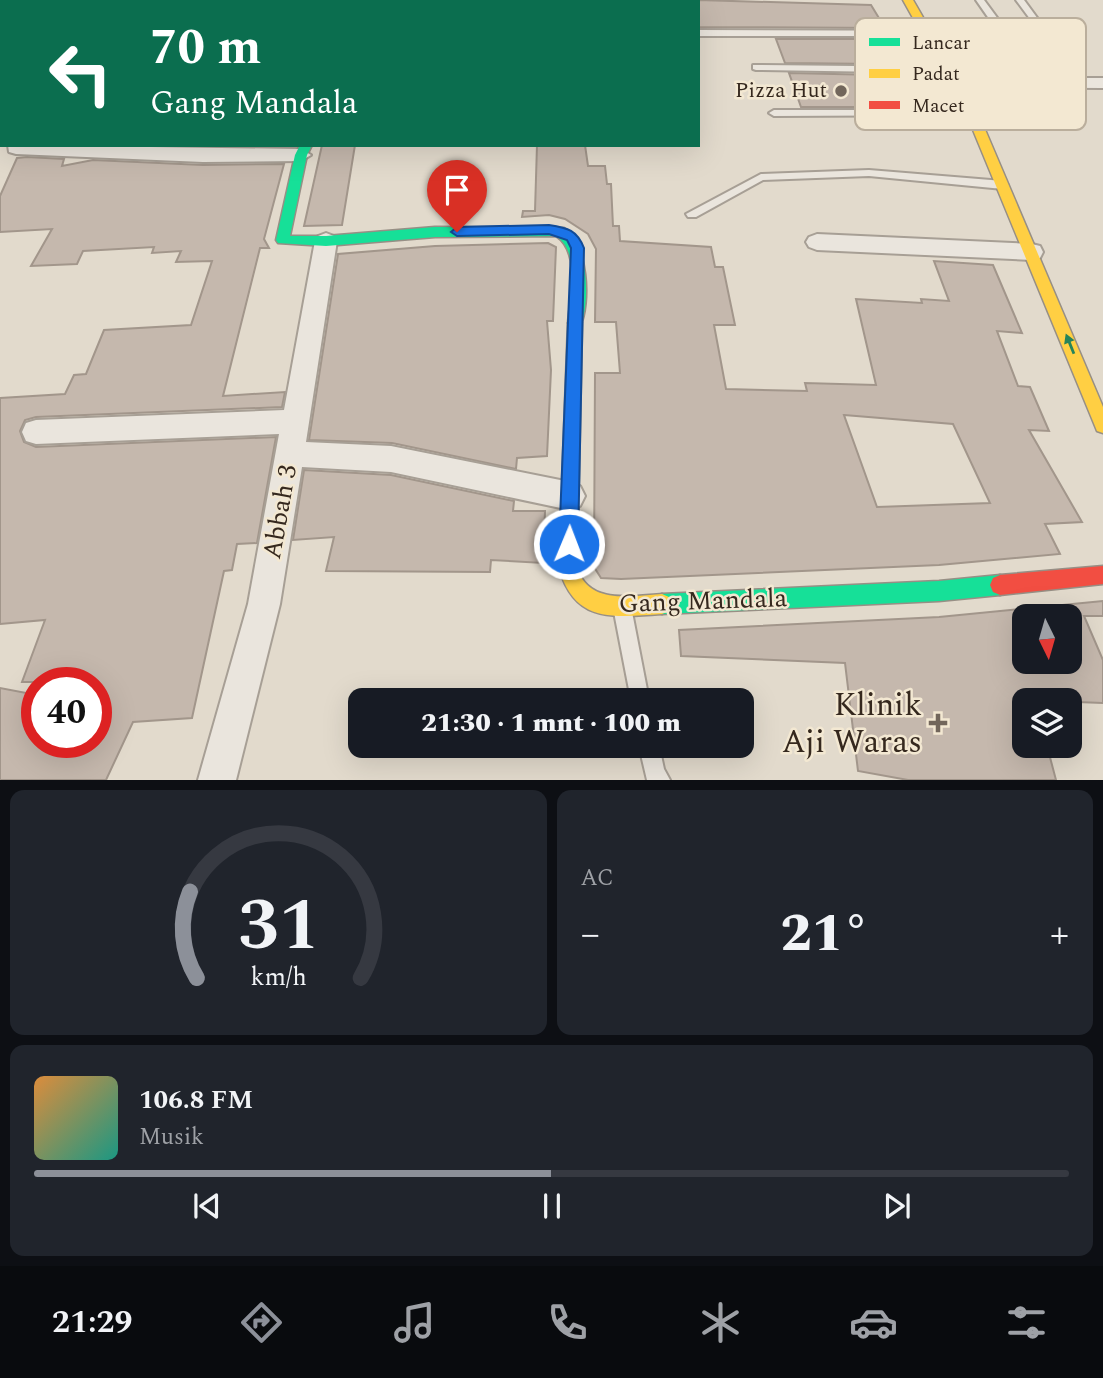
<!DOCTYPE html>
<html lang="id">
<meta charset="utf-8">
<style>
:root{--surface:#171b24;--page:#20242c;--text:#f1f3f6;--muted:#9ea1a6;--line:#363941;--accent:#8c9099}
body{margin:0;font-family:Spectral,serif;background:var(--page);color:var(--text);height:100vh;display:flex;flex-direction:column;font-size:26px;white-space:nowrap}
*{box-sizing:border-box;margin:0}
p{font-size:23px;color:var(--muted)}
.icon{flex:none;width:38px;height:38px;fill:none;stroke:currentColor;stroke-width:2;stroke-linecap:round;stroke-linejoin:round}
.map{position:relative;height:780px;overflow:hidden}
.side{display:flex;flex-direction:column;gap:10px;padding:10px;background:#0d0f14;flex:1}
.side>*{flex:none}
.banner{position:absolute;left:0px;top:0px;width:700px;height:147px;box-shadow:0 7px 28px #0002;background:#0b6e4f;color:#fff;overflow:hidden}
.needle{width:46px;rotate:175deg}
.controls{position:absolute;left:1012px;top:604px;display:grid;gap:14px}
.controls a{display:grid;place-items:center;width:70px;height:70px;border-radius:14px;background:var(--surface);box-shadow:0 7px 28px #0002;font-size:35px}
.speed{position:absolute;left:21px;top:667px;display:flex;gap:14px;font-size:35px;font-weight:700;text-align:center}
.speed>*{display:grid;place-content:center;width:91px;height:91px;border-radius:50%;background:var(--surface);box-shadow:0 7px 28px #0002;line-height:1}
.speed .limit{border:10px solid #d22;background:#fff;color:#111}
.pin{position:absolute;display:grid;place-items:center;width:60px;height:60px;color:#fff;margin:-72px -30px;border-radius:50% 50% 50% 0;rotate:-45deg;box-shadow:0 0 7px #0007}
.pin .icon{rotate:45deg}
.me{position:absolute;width:77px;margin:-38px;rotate:1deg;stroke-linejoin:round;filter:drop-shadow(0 0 5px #0008)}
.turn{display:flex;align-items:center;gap:24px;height:147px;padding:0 35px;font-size:32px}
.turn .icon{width:91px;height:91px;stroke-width:2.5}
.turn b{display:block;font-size:49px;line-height:60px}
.big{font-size:52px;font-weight:800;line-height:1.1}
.side .widget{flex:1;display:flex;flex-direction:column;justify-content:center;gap:10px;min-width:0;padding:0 24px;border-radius:14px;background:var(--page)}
.side .dial{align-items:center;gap:0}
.dial svg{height:182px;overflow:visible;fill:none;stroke:var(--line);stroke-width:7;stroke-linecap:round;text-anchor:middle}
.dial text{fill:var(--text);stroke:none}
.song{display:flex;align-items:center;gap:21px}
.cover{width:84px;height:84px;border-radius:10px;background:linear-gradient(135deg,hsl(30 70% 55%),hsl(170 70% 35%))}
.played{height:7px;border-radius:4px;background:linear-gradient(90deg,var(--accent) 50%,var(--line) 50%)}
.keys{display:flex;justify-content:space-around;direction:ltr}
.heat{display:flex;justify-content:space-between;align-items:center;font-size:38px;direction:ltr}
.side .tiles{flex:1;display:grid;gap:10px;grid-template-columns:1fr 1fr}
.widget:last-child{grid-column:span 2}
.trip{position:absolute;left:348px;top:688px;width:406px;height:70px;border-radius:14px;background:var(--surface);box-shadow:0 7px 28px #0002;font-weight:800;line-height:70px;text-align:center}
.tab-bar{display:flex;height:112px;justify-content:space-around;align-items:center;background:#090b0e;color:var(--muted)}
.tab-bar .icon{width:49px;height:49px}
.tab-bar .selected{color:var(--accent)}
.tab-bar b{font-size:32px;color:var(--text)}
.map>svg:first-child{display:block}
.building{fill:#c5b8ad;stroke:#a2968b;stroke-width:2;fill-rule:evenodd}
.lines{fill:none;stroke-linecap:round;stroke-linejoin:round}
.lane-casing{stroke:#a79f95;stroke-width:4}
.street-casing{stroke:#a79f95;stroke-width:4}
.fast-casing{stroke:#978f85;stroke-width:3}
.slow-casing{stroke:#978f85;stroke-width:3}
.jam-casing{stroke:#978f85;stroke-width:3}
.lane{fill:#eae5dd;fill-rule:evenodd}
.street{fill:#eae5dd;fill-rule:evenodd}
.fast{fill:#16e098;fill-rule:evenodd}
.slow{fill:#ffcf43;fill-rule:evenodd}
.jam{fill:#f24e42;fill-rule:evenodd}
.oneway{fill:#26845b}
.route{fill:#1a73e8;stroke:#114b97;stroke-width:2}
.poi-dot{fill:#72665b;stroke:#f3e8d2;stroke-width:2.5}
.labels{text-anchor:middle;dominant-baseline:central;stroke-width:5;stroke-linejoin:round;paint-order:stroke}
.far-poi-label{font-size:21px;fill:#35281e;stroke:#f3e8d2;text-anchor:end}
.street-label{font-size:26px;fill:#35281e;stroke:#f3e8d2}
.near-poi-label{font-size:32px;fill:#35281e;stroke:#f3e8d2;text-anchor:end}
.key{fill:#f3e8d2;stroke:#baae9c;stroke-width:2}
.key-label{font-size:19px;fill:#35281e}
</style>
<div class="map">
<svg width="1103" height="780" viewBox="0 0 1103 780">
<rect width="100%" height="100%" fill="#e2dacc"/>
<path class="building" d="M698,0l173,5 14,23 -187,-1z
M776,39h90l14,25 -95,-1z
M789,73l90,2 16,32h-94z
M322,145h33l-13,80 -38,1z
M537,145h48l3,21h17l2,18h4l2,42h6l1,15 91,6 4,20h8l12,58h-21l12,64 81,2 -2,-8 71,2 -20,-86 66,4 -1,-4 28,2 -15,-40 59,4 29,68 -25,-2 21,55 12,1 19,44 -20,-1 53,92 -37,2 15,30 -121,11 -318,14 -20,-1 -7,-11 1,-194h25l-4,-51h-21l1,-73 -8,-15 -23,-15 -16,-4 -27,2 1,-6h12zM844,415l109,9 37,79 -113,4z
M27,157l37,2 -2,7 31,-6 110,5 81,-1 -20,75 5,9h-9l-37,148 62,-4 -3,15 -246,10 -11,3 -5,11 4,11 12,5 240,-10 -19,106 -20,1 -5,26 -8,1 -32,147 -59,4 -27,58h-106v-92l37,7v47h59v-60h-74l23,-62 -45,4v-226l65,-4 9,-19 12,-1 18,-44 87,-5 21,-64 -36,1 5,-11 -29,2 2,-6 -71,4 -6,13 -46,2 21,-37 -52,3v-36l17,-38z
M548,243l8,4 -3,74h-6l4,49 -4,86 -30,2 -1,11 -124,-26 -83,-3 29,-186 97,-8z
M304,470l87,5 123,26 -1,10h32l-2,52 -52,-3 -1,12 -164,-1 8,-34 -41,3z
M1103,601v15h-19l19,44v43l-79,-3v46h23l9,34h-148l-50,-9 -13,-108 -164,-7 -2,-26 260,-13zM1024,616h45v46h-45z"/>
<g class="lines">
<g class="lane-casing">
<path id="lane" d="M471,0h8v2h-8z
M976,0h8l14,19 29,7 -4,3 -31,-6z
M1016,0h8l25,34 -1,2h-350v-6l341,1z
M753,65l196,2 5,3 -5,3 -193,-3 -3,-1z
M956,80l5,3 -2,2 -27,2 11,23h29l5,3 -2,2 -201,1 -5,-3 5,-3h160l-13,-26 2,-2z
M869,170l134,11 5,4 -5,4 -134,-13 -106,4 -67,37h-8l-2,-3 75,-40z
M623,603l6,3 3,6 17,88h-18l-17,-88 3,-6z
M639,746h20l5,23 6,11h-23z"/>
</g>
<g class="street-casing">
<path id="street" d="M46,0h16l-17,2z
M117,0h16l-16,2z
M343,0h16l-16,2z
M956,78h147v10l-153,-1 -3,-4z
M8,145l293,4 10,6 -10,6 -98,1 -187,-8 -7,-2z
M326,233l8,3 3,5 -31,201 85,4 179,36 10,4 5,10 -5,10 -10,4 -179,-38 -89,-5 -22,137 -44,176h-38l50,-176 31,-170 -243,10 -10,-3 -4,-9 4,-9 10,-3 248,-10 31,-169 3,-5z
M817,234l215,10 8,2 3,6 -3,6 -8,2 -215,-10 -8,-3 -3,-5 3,-5z"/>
</g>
<g class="fast-casing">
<path id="fast" d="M300,145h12l-5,10 -17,81h36l109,-9 129,1c24,16 27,74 16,99l-5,2 -7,-6c2,-25 13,-71 -12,-87l-121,1 -109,9 -48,-3 -2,-3 19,-85z
M1000,575l7,3 3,7 -3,7 -7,3 -61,6 -277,13 -7,-3 -3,-7 3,-7 7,-3 277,-13z"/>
</g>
<g class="slow-casing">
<path id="slow" d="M903,0h10l65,113 125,294v26l-6,-2 -2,-5 -129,-313z
M575,317l7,6 -5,245c12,37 53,28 85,26l7,3 3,7 -3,7 -7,3c-49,3 -87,10 -103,-46l9,-245z"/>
</g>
<g class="jam-casing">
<path id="jam" d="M1103,566v18l-103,11 -7,-3 -3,-7 3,-7 7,-3z"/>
</g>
<use href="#lane" class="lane"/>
<use href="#street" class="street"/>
<use href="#fast" class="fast"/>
<use href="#slow" class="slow"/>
<use href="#jam" class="jam"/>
</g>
<defs><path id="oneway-solid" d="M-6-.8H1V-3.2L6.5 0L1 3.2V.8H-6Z" transform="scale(1.75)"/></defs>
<use class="oneway" href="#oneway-solid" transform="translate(1070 344) rotate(-112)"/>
<path class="route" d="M549,225c19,3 28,5 35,23l-6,296 -3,7 -6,2 -7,-2 -3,-7 12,-296 -4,-8 -18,-6 -92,2 -6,-4 6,-5z"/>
<g class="poi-dot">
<circle cx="841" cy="91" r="7"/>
<path d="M934.5 712.5h7v7h7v7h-7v7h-7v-7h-7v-7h7z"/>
</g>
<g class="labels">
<g class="far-poi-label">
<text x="827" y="91">Pizza Hut</text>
</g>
<g class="street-label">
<text transform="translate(280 512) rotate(-80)">Abbah 3</text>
<text transform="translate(703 601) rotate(-2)">Gang Mandala</text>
</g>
<g class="near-poi-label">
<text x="922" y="705">Klinik<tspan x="922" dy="37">Aji Waras</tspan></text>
</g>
</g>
<rect x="855" y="18" width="231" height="112" rx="10" class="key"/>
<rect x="869" y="38" width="31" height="8" fill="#16e098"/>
<rect x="869" y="69" width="31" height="9" fill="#ffcf43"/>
<rect x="869" y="101" width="31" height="8" fill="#f24e42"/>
<g class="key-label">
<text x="912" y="49">Lancar</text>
<text x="912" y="80">Padat</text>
<text x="912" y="112">Macet</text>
</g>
</svg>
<div class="controls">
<a><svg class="needle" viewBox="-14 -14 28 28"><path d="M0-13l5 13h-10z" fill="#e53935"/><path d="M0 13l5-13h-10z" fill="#9ea1a6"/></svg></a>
<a><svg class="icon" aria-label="layers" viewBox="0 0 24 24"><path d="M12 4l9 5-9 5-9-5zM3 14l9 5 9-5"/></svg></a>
</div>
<div class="speed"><div class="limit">40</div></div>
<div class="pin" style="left:457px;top:232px;background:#d93025"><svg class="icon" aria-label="arrive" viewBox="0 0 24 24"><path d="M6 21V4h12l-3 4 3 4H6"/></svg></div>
<svg class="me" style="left:569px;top:544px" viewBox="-20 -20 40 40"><circle r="17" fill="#1a73e8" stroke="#fff" stroke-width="3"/><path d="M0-11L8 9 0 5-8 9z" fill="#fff"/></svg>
<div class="trip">21:30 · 1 mnt · 100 m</div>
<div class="banner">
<div class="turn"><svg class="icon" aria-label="left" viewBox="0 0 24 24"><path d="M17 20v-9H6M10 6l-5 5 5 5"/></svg><div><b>70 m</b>Gang Mandala</div></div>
</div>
</div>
<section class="side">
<div class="tiles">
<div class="widget dial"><svg viewBox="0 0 100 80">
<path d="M14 69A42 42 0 1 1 86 69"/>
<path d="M14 69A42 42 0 0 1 11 31" stroke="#8c9099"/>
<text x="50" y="56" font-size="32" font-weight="700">31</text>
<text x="50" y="72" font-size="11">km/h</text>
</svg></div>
<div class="widget"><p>AC</p>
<div class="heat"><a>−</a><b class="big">21°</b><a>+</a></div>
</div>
<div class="widget">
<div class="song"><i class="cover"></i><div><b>106.8 FM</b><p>Musik</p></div></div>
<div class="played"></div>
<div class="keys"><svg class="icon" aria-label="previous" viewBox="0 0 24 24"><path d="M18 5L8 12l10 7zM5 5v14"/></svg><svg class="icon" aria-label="pause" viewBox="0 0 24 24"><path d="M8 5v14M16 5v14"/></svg><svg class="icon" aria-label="next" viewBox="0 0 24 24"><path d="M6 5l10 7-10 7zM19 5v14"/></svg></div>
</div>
</div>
</section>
<nav class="tab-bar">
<b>21:29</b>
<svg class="icon selected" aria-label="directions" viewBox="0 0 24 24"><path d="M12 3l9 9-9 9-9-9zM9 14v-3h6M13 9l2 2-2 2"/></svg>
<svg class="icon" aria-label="music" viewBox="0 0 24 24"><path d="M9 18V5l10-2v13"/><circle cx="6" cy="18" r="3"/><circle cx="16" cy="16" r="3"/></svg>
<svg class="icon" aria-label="phone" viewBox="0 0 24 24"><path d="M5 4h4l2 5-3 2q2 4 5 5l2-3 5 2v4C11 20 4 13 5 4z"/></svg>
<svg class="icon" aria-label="climate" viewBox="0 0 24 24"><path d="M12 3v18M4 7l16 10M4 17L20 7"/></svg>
<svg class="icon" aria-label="car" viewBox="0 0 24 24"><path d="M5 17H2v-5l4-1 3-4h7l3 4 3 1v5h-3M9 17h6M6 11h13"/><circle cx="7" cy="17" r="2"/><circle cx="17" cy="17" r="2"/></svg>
<svg class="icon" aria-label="filters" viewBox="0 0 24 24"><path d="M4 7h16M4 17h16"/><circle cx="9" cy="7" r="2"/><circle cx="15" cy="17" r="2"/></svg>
</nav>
